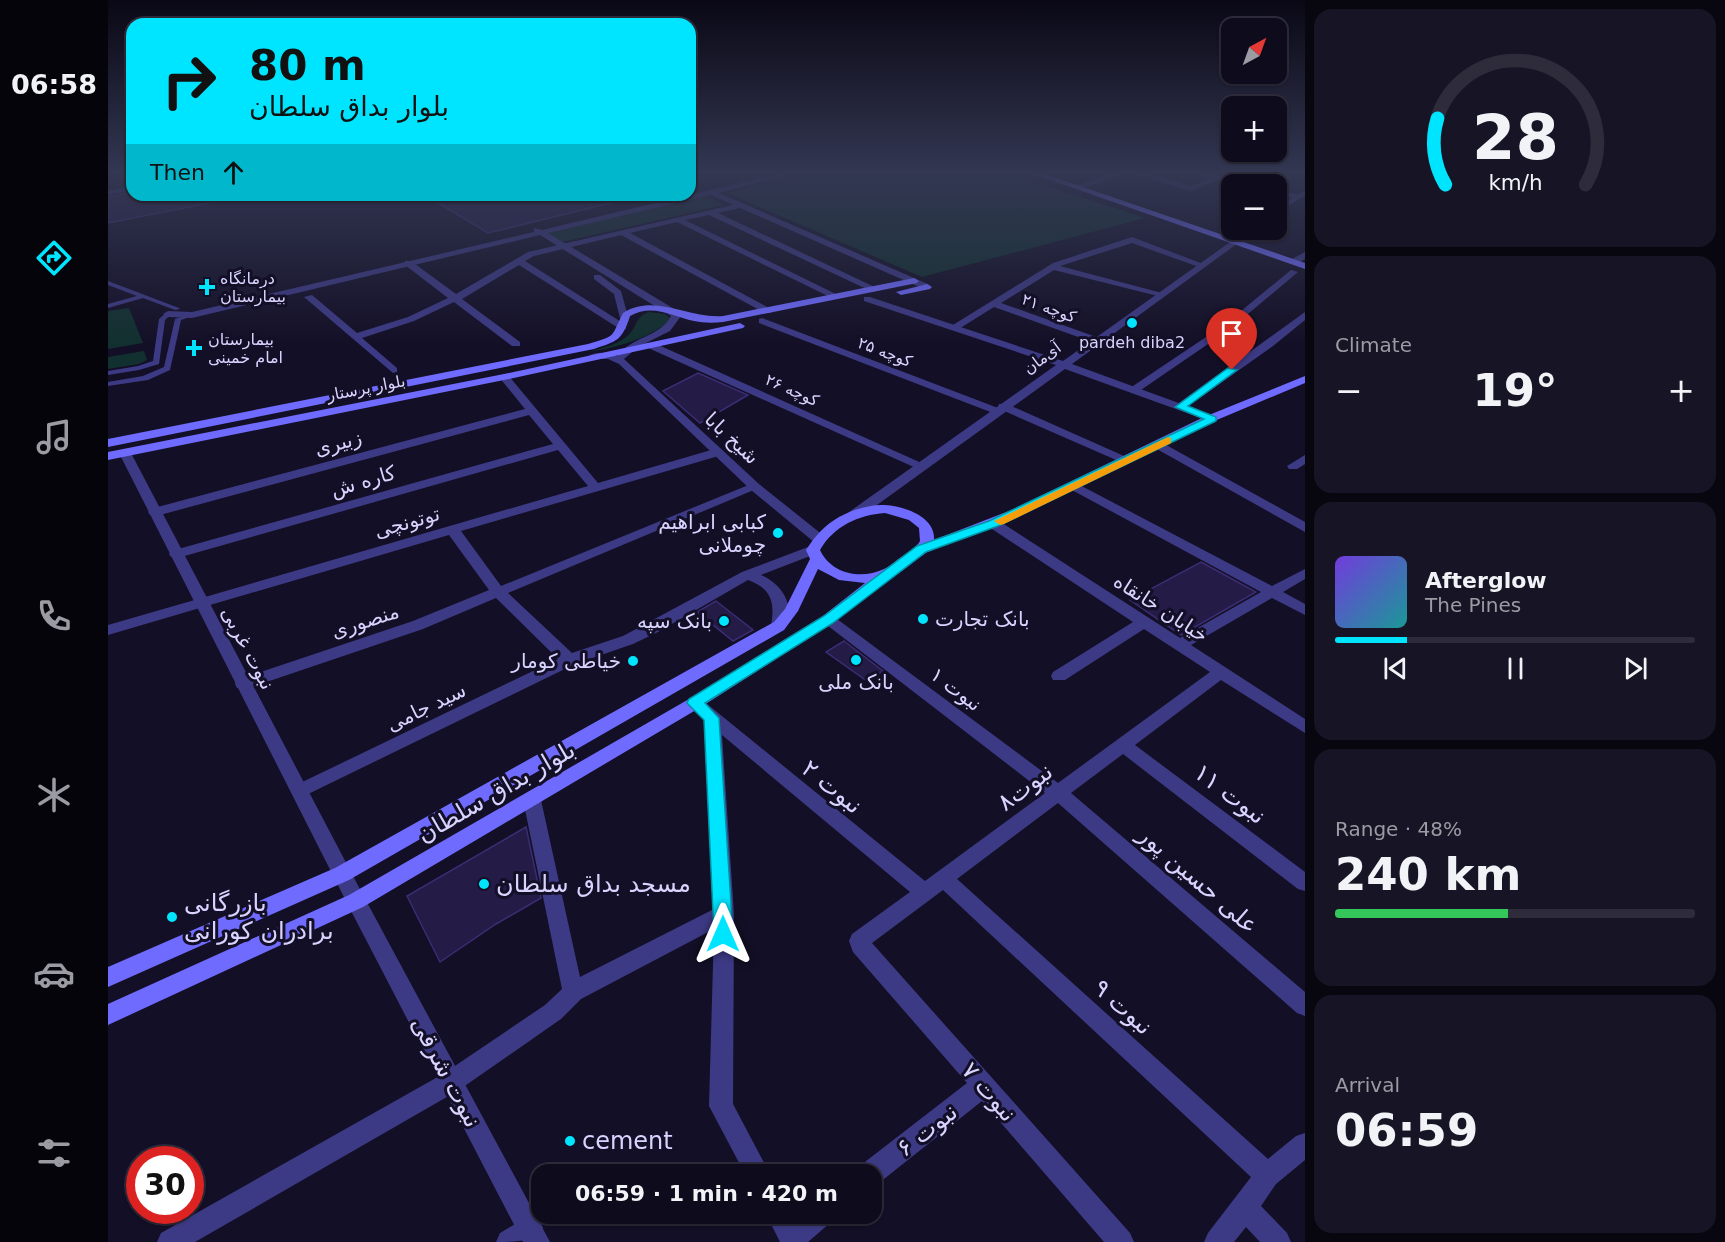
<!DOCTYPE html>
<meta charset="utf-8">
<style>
:root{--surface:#0e0b1c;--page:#171425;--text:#f1f3f6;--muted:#9b9ba3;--line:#2e2b3b;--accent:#00e5ff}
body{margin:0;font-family:"DejaVu Sans",Cairo,sans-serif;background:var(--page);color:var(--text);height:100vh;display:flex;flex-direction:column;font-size:22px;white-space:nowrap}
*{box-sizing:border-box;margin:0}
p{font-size:20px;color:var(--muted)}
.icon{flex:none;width:33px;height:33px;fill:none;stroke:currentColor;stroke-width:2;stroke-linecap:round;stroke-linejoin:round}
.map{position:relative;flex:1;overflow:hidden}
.side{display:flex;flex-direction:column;gap:9px;padding:9px;background:#08060f;width:420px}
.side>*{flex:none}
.guide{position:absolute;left:18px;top:18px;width:570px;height:183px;border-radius:18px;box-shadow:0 2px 4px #0004,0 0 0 2px var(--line);background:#00e5ff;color:#111;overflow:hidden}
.needle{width:39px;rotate:41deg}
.fabs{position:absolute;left:1113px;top:18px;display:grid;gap:12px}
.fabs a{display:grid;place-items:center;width:66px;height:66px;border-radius:12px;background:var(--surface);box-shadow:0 2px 4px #0004,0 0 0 2px var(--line);font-size:30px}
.speed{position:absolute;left:18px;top:1146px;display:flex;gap:12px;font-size:30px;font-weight:700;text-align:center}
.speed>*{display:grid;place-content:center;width:78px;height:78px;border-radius:50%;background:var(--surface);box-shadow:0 2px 4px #0004,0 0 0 2px var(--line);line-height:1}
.speed .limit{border:9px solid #d22;background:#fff;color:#111}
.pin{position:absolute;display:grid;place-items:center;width:51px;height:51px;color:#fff;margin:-62px -26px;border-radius:50% 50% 50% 0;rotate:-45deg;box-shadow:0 0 6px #0007}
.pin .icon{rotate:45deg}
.me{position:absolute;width:66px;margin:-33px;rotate:0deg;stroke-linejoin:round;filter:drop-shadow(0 0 4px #0008)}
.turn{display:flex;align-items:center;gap:21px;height:126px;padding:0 24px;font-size:27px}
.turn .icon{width:78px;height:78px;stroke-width:2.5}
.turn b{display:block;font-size:42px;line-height:51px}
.then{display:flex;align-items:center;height:57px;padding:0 24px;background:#0003;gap:12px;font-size:22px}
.big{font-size:45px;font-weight:700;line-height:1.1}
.side .tile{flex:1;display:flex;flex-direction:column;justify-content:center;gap:9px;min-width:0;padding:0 21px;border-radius:18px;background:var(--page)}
.side .dial{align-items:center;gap:0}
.dial svg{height:156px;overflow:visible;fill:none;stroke:var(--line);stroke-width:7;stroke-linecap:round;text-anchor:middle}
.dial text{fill:var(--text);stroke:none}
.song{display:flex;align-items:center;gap:18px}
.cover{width:72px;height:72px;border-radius:9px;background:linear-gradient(135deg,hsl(260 70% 55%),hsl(180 70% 35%))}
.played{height:6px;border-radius:3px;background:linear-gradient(90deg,var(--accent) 20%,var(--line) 20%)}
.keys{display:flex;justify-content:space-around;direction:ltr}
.heat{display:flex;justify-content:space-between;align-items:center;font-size:33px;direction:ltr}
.charge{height:9px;border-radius:4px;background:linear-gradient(90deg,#34c759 48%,var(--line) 0)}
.trip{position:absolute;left:423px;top:1164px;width:351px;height:60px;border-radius:18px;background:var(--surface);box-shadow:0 2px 4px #0004,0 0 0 2px var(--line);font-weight:700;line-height:60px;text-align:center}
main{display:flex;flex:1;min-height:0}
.tab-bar{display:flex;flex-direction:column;width:108px;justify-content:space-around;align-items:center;background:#06040b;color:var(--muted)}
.tab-bar .icon{width:42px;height:42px}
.tab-bar .current{color:var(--accent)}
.tab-bar b{font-size:27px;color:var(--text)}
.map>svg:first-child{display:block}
.green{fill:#12302f}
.building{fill:#241b47;stroke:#3b2d73;stroke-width:1.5}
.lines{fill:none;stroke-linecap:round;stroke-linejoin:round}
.service{fill:#3d3a85;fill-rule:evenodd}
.minor{fill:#3d3a85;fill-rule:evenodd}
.tertiary{fill:#3d3a85;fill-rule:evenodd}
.secondary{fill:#6f6bff;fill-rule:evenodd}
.route{fill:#00e5ff;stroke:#0095a6;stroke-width:1.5}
.slow{fill:#f59e0b}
.poi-dot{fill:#00e5ff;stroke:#130f26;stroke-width:2}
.labels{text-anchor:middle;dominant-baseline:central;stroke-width:6;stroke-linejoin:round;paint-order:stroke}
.far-poi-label{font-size:16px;fill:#d9d4ff;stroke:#130f26;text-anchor:start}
.far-street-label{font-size:16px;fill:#d9d4ff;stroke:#130f26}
.street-label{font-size:20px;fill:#d9d4ff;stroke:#130f26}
.poi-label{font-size:20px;fill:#d9d4ff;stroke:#130f26;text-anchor:end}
.near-street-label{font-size:24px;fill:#d9d4ff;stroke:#130f26}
.near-poi-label{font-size:24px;fill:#d9d4ff;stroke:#130f26;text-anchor:start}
</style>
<main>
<nav class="tab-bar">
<b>06:58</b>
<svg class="icon current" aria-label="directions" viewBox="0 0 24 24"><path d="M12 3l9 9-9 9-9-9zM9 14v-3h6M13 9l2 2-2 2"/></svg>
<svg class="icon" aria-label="music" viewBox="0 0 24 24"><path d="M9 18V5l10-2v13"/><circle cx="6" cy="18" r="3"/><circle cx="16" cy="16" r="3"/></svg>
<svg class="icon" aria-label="phone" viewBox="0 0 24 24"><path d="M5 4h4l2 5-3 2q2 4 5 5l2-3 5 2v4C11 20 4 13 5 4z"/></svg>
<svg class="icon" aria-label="climate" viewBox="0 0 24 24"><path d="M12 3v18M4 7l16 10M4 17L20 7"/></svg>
<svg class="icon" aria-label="car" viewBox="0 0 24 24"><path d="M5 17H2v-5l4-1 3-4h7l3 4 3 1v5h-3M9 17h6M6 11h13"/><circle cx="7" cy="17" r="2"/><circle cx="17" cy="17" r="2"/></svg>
<svg class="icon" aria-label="filters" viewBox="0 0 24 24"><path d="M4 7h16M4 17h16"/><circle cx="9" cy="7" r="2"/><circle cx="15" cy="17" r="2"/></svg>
</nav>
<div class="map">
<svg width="1197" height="1242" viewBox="0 0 1197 1242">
<rect width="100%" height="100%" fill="#130f26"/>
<path class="green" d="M707,171h186l144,47 -223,59 -195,-84z
M600,196l16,9 -162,37 -16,-9z
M21,308l14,35 -35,6v-38z
M541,312l16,2 5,4 -2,4c-23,18 -50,25 -79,30 13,-4 27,-7 37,-15 11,-8 9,-21 23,-25z
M36,351l3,9 -8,4 -31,5v-12z"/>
<path class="building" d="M24,192v3h78v8l-102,20v-26z
M317,195h193l1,6 -131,32z
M590,373l50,22 -48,28 -37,-32z
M1093,562l55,30 -75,43 -51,-35z
M608,601l37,29 -20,11 -36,-29z
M736,641l39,30 -16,10 -41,-29z
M418,827l15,71 -45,26 -56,38 -33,-66z"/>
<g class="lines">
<path class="service" d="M24,186v4l-24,5v-4z
M0,281l71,27 1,1 -5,1 -32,-12 -35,10v-4l29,-8 -29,-11z
M58,313l5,1 -6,6 -6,44 -20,6 -31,5v-4l30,-5 15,-5 6,-42z
M82,314l5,1 -14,5 -11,50 -22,10 -40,6v-4l35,-6 21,-9 11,-48z"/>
<path class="minor" d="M1010,171h23l50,15 19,-8 -25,-7h14l50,13h-12l-19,-4 -27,11 -61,-18 -50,16 -7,-2z
M1188,171h9v4l-9,-2z
M1168,190l25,5 1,2 -4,2 -22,-5z
M633,203l4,2 -1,2 -26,6 163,77 -8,2 -164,-77 -24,5 157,77 -8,2 -157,-77 -47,11 141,76v4h-6l-144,-78 -87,21 -9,5 101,64v4h-6l-101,-64 -57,34 58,43v4h-8l-58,-44 -40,19 -52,17 35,30v4l-4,1 -89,-76 8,-2 45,38 51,-16 40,-19 -43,-33v-4h6l45,33 72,-42z
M1024,237l74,28 -7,2 -67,-24 -72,23 102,27v4l-108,-27 -53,33 98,35v4l-4,1 -101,-36 -37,23 -9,-2 105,-65z
M1197,252v7l-7,4h-6v-4z
M1183,270l7,2 -68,57 -92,63h-8v-4l94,-63z
M1197,312v8l-32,26 -89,63h-8v-4z
M654,318l236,90 1,-4h8l126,56 -6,4 -4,-1 -121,-53 -1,3h-8l-234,-90v-4z
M538,343h8l272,122 -2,3h-8l-270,-121z
M396,374l4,1 90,108 120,-35 6,4 -2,3 -261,76 40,55 250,-102 4,-1 6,4 -253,106 64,60 51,-17 119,-64 66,-25h10l2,3 -2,3 -57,22c21,9 36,31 23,55l-5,1 -8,-5c4,-24 1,-37 -23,-46l-90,52 -25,12 -58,20 -275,134 -6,-2 -3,-5 3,-5 264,-127 -62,-61 -73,31 -174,59h-12l-2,-4 2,-4 176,-59 76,-31 -40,-55 -341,100v-10l480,-139 -30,-36 -377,107h-10l-2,-3 2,-3 382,-107 -24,-29 -369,100h-10l-2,-3 2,-3 375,-100 -26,-32z
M1051,441l146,81v10l-150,-84v-6z
M1197,455v9l-8,5h-8l-2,-3z
M966,482l198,104 33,-17v10l-22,13 22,12v11l-33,-17 -81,47 114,74v14l-84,-53 -86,65 170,127v19l-7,-2 -175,-135 -52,39 234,199v24l-8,-3 -239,-210 -101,76 311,280 28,-23 9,-3v27l-29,24 -15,22 26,27 4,9h-31l-14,-15 -12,15h-30l4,-9 43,-56 -308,-287 -71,53 258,290 4,9h-30l-122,-141 -103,82 -7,3v-12h-14l3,-9 106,-82 -114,-131 -4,-11 3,-7 58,-42 -188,-157 12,179 -1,190 37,70h-25l-36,-68 5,-177 -133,70 -20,20 -102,71 -264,152h-38l4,-9 282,-159 102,-69 17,-16 -39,-189 3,-5 6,-2 6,2 3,5 39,177 134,-68 -10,-189 -17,-17 2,-4h12l224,182 120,-88 -222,-171 -2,-3 2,-3h10l225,167 152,-111 -66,-43 -79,51h-12l-2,-4 2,-4 80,-50 -144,-95 -2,-3 2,-3h10l181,117 81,-46 -191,-103 -2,-3 2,-3z
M658,1214h27l2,4 6,-4h33l-4,9 -22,19h-28z
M422,1215l9,4 4,9c-9,14 -28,14 -47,14l4,-9z"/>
<path class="tertiary" d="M682,171h14l-85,22 211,92v4h-6l-213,-94 -163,38 128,77 5,6 -11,15 -32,16 -14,12 135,125 65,52 2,3 -7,4 -5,-1 -63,-52 -132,-126 -11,-5h-20l-1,-2c7,-6 21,-5 30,-1 14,-19 43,-19 54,-40l-131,-81 -348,83 -24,-1 -5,-3 5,-3 24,1 342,-80v-4l8,2z
M1197,190v5l-29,19v-6z
M1139,230h9l-184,134 145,53v4h-8l-144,-52 -206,149h-10l-2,-3 2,-3 207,-147 -192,-64v-4h6l193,64z
M486,275h6l21,16 8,29 -2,2h-6l-7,-28 -20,-15z
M17,449l6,4 232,442 187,347h-27l-174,-335 -230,-454z"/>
<path class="secondary" d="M681,171h8l2,2 -4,2z
M917,171h11l269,92v6z
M806,278l5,3 -2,2 -194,39c-10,1 -19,1 -29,-1 -22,-5 -42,-18 -64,-5 -8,25 -13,25 -36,33l-486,98v-8l480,-95c29,-9 22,-5 35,-31 32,-20 65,6 100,3z
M819,284l5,3 -2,2 -29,6 -5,-3z
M632,323l5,3 -2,2 -239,52 -396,80v-8l396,-78z
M1197,376v7l-93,39 -188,92 -97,38 -94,70 -132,85 -338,200 -255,118v-21l241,-109 340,-196 134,-83 42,-33 -26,-3 -21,-11 -20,42 -14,19 -435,250 -241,107v-20l227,-99 439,-246 11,-13 25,-50 -4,-9c9,-14 19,-25 33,-33 13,-7 31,-13 46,-12 19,1 51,12 49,35l80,-31 190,-92zM777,513l24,7 10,8 1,13c-4,7 -10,10 -17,15 -7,4 -12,10 -19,13 -23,11 -53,5 -64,-19 14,-24 38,-35 65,-37z"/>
</g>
<linearGradient id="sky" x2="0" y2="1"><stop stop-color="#0a0815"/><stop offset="0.5" stop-color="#333752"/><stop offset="1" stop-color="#333752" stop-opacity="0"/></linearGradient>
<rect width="1197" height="345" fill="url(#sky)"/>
<path class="route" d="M1120,368l9,2 -49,36 28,11v4l-218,105 -72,26 -93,71 -128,80 14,15 14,216 -3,6 -7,3 -6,-3 -3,-6 -10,-214 -17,-17 2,-4 135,-83 93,-70 72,-25 215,-102 -29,-12z"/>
<path class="slow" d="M1060,437l3,1v5l-167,81 -4,1 -6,-4z"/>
<g class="poi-dot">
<path d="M96 278h6v6h6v6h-6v6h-6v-6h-6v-6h6z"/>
<circle cx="1024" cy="323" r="6"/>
<path d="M83 339h6v6h6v6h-6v6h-6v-6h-6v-6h6z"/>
<circle cx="670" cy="533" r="6"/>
<circle cx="815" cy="619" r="6"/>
<circle cx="616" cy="621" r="6"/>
<circle cx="748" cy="660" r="6"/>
<circle cx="525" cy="661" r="6"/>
<circle cx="376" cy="884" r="6"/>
<circle cx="64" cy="917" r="6"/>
<circle cx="462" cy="1141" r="6"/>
</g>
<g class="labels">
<g class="far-poi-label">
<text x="112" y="278">درمانگاه<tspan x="112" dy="18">بیمارستان</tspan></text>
<text x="100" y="339">بیمارستان<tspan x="100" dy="18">امام خمینی</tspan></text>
<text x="1024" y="342" text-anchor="middle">pardeh diba2</text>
</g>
<g class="far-street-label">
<text transform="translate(941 308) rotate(20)">کوچه ۲۱</text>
<text transform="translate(777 352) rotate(21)">کوچه ۲۵</text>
<text transform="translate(934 358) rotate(-36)">آی‌مان</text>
<text transform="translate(258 388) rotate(-11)">بلوار پرستار</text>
<text transform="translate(684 390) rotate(24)">کوچه ۲۶</text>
</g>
<g class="street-label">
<text transform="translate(624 438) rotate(43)">شیخ بابا</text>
<text transform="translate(230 443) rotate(-15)">زبیری</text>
<text transform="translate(255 481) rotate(-16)">کاره ش</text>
<text transform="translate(299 522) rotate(-16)">توتونچی</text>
<text transform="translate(1053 608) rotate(33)">خیابان خانقاه</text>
<text transform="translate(257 621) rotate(-18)">منصوری</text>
<text transform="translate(140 648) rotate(62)">نبوت غربی</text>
<text transform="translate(848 689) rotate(37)">نبوت ۱</text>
<text transform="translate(318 707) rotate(-26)">سید جامی</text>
</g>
<g class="poi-label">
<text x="658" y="522">کبابی ابراهیم<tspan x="658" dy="23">چوملانی</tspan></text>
<text x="827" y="619" text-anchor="start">بانک تجارت</text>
<text x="604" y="621">بانک سپه</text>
<text x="513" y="661">خیاطی کومار</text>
<text x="748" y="682" text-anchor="middle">بانک ملی</text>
</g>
<g class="near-street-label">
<text transform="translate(724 787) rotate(39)">نبوت ۲</text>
<text transform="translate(917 787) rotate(-37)">نبوت۸</text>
<text transform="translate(388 792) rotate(-30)">بلوار بداق سلطان</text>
<text transform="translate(1122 794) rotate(37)">نبوت ۱۱</text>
<text transform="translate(1090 880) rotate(41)">علی حسین پور</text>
<text transform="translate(1015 1007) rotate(42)">نبوت ۹</text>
<text transform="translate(338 1072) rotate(62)">نبوت شرقی</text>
<text transform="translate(881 1092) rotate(49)">نبوت ۷</text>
<text transform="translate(819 1130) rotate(-38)">نبوت ۶</text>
</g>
<g class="near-poi-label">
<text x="388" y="884">مسجد بداق سلطان</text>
<text x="76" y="903">بازرگانی<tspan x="76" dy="28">برادران کورانی</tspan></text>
<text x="474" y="1141">cement</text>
</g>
</g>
</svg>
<div class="fabs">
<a><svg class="needle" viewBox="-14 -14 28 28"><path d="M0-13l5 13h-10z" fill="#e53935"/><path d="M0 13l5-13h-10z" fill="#9b9ba3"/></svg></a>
<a>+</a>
<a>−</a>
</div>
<div class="speed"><div class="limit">30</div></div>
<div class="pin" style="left:1124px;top:370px;background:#d93025"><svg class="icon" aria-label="arrive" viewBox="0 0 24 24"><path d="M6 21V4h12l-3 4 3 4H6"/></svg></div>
<svg class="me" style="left:615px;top:934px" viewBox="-20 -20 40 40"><path d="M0-17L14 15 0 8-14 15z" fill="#00e5ff" stroke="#fff" stroke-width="4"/></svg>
<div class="trip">06:59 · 1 min · 420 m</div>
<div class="guide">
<div class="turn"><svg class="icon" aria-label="right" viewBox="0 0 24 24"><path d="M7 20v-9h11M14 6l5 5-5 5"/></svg><div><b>80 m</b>بلوار بداق سلطان</div></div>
<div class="then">Then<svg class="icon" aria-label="ahead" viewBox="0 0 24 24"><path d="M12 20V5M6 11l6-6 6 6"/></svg></div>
</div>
</div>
<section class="side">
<div class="tile dial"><svg viewBox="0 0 100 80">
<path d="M14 69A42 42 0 1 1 86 69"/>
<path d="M14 69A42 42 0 0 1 10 35" stroke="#00e5ff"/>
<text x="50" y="56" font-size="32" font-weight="700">28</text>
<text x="50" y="72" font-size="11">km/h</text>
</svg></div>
<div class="tile"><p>Climate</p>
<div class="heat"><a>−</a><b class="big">19°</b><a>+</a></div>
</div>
<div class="tile">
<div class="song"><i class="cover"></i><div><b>Afterglow</b><p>The Pines</p></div></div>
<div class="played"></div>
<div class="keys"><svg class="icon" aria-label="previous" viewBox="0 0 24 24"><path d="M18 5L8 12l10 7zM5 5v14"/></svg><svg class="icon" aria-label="pause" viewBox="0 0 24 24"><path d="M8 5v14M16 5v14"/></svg><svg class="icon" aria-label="next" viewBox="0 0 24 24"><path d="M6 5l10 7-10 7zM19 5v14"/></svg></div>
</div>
<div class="tile"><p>Range · 48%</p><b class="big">240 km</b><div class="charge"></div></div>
<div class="tile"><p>Arrival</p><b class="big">06:59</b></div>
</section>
</main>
